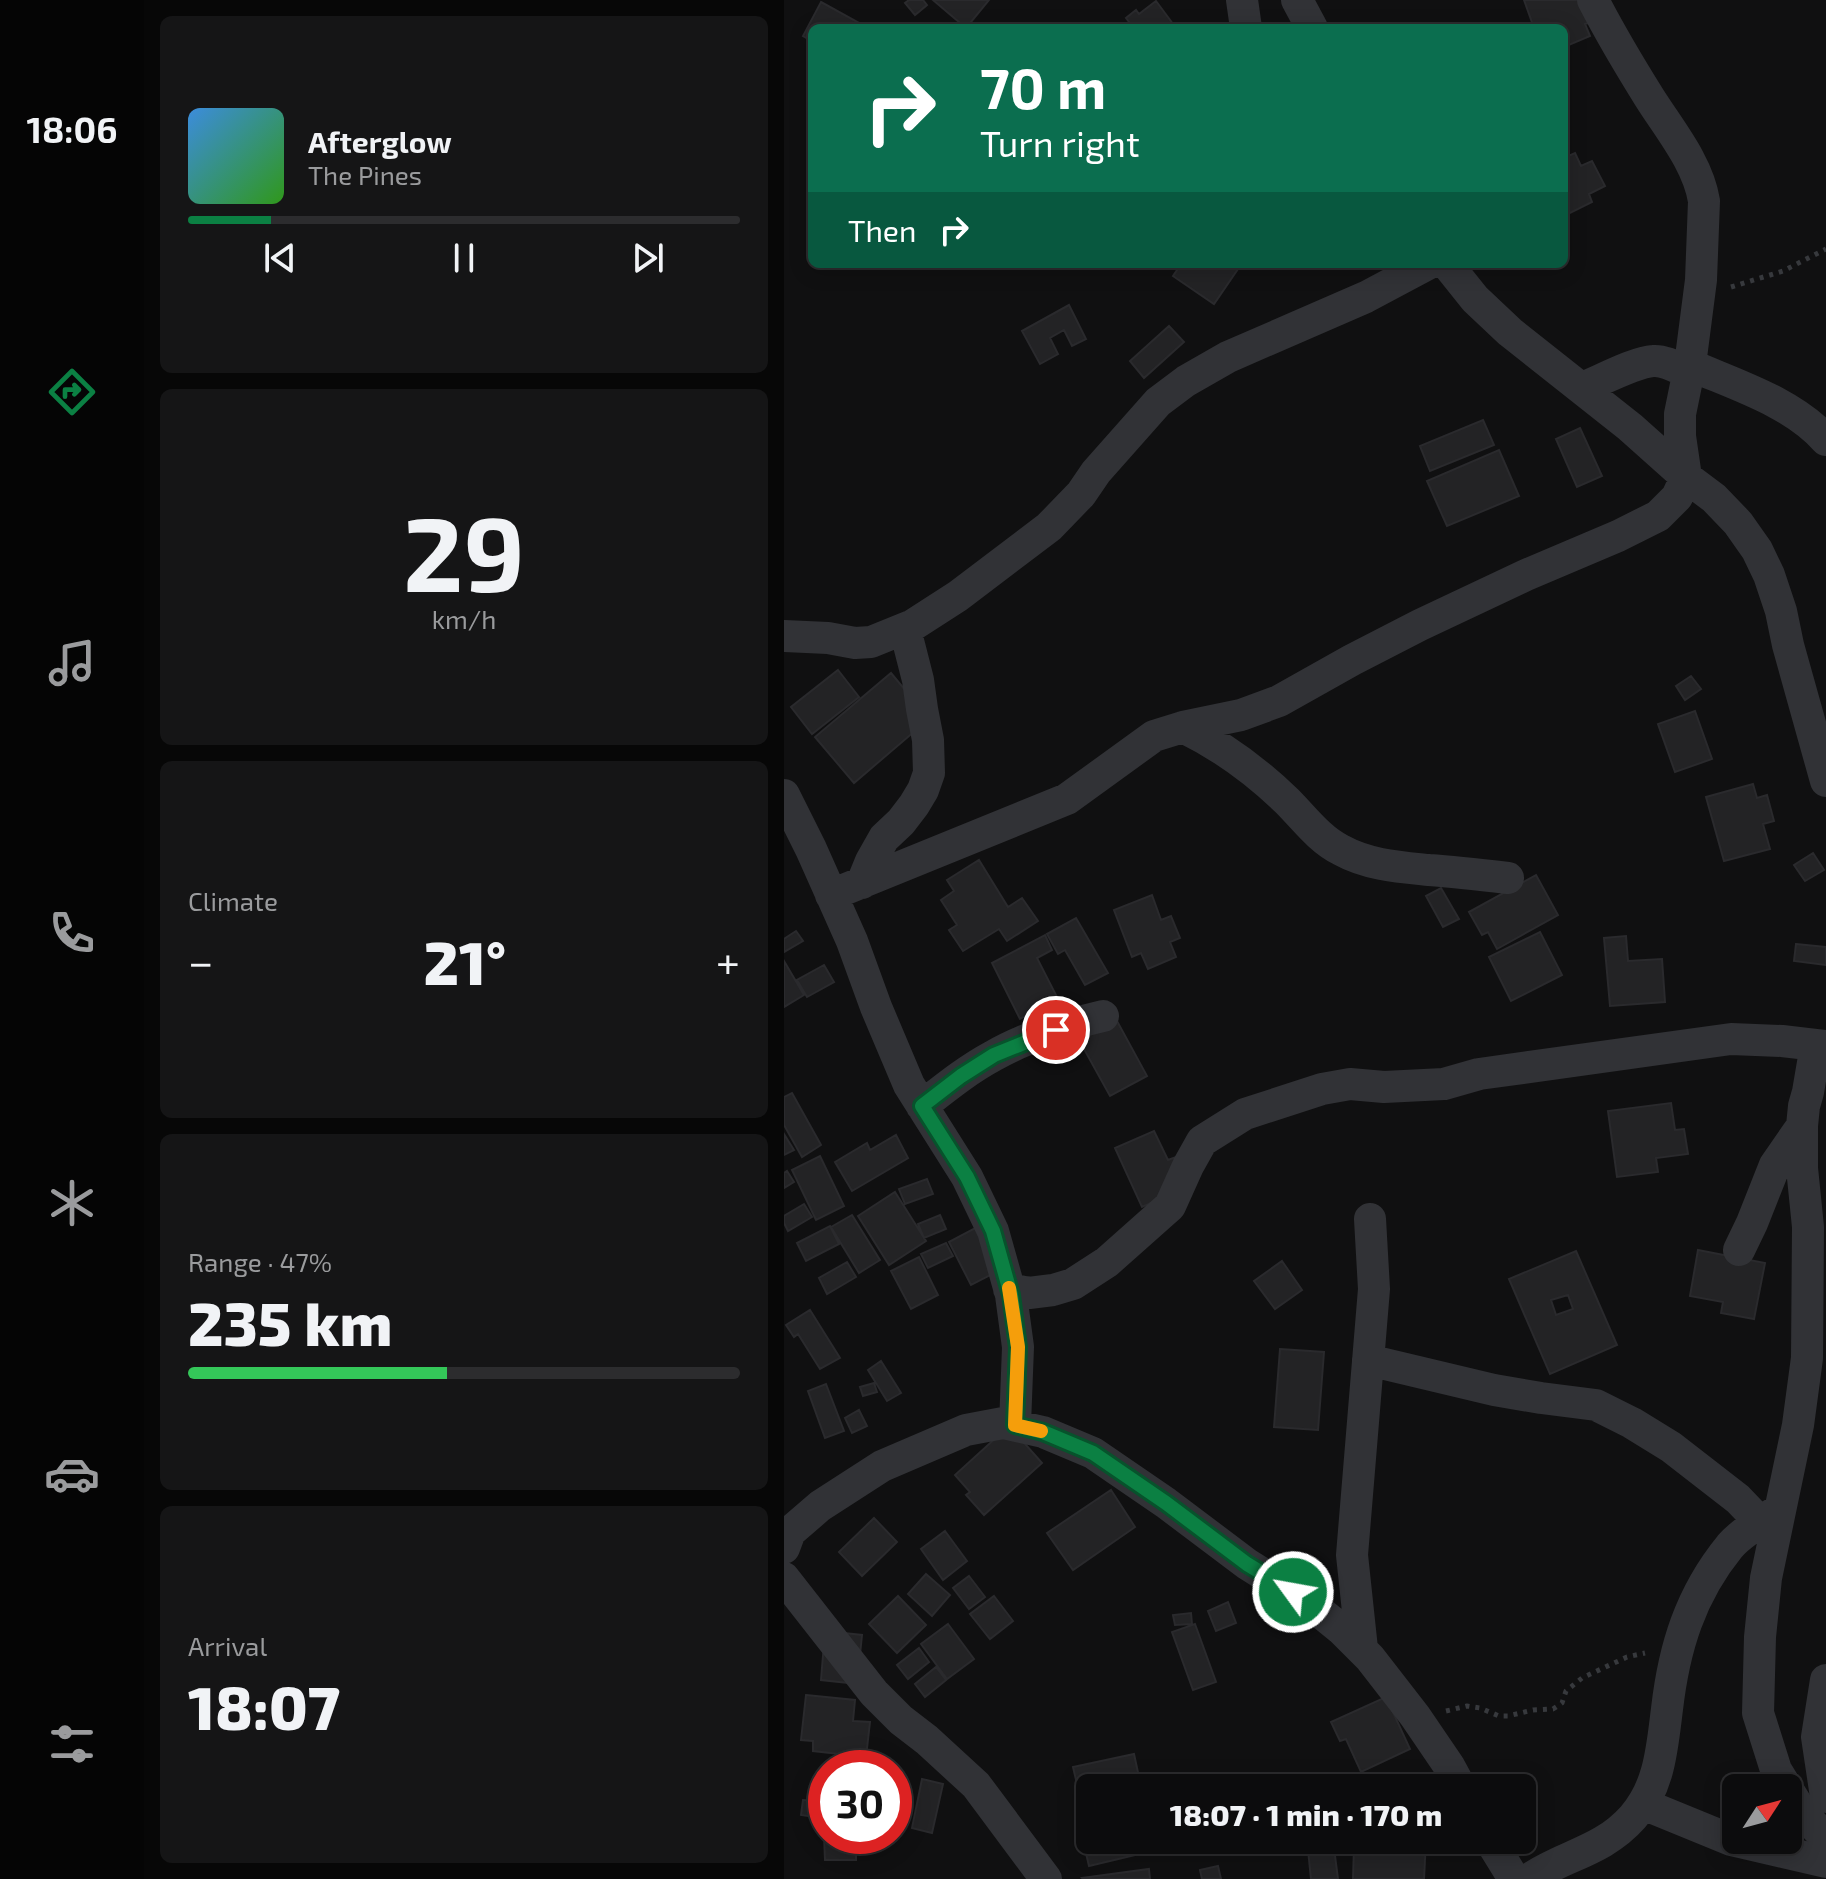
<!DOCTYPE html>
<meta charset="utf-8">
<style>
:root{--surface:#0c0c0d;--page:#151516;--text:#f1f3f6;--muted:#9a9b9d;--line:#2c2c2e;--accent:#0b8043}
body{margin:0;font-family:"Exo 2",sans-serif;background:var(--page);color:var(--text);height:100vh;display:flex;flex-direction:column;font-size:30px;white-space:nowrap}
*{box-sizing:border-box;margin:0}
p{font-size:26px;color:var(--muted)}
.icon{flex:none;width:44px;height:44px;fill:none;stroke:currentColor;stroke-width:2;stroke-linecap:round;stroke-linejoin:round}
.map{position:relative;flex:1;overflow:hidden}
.details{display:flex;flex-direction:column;gap:16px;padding:16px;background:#070707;width:640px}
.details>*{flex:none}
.guide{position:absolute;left:24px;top:24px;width:760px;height:244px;border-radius:12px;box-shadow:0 4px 20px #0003,0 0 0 2px var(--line);background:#0b6e4f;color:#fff;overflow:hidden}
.needle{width:52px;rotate:54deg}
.buttons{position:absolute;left:938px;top:1774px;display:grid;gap:16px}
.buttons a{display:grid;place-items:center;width:80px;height:80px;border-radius:12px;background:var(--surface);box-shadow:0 4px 20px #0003,0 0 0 2px var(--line);font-size:40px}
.speed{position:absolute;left:24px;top:1750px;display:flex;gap:16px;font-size:40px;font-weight:700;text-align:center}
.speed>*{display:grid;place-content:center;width:104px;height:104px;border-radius:50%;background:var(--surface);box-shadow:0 4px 20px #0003,0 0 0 2px var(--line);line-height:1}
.speed .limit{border:12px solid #d22;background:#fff;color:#111}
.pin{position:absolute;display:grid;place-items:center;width:68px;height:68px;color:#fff;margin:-34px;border:4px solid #fff;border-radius:50%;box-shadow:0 2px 8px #0007}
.me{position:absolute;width:88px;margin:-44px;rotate:302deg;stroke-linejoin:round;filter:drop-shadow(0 0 6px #0008)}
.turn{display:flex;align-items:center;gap:28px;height:168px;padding:0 40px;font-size:36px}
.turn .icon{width:104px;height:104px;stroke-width:2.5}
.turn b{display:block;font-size:56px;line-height:68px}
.then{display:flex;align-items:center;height:76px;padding:0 40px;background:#0003;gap:16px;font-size:30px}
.big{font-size:60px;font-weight:800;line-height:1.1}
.details .tile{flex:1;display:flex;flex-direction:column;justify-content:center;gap:12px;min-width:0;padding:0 28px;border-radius:12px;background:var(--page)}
.details .dial{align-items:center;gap:0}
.dial b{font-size:104px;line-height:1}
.song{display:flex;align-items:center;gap:24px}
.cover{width:96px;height:96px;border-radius:12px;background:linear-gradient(135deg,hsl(210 70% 55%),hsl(110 70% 35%))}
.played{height:8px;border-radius:4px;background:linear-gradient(90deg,var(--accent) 15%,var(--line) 15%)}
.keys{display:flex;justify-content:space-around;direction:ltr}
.heat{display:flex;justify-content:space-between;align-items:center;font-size:44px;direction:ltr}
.charge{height:12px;border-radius:6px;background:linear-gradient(90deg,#34c759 47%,var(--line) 0)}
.trip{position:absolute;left:292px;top:1774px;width:460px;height:80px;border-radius:12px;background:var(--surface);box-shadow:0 4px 20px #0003,0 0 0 2px var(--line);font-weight:800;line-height:80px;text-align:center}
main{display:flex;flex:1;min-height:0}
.dock{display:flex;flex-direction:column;width:144px;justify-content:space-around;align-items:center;background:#050505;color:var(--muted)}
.dock .icon{width:56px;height:56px}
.dock .selected{color:var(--accent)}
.dock b{font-size:36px;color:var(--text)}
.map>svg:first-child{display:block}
.building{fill:#232325;stroke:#2a2a2d;stroke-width:2;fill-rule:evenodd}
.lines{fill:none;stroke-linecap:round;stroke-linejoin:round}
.path{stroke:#37393d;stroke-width:5;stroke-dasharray:4 6;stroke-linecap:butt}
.street{stroke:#313236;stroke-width:32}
.route-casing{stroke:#07532c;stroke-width:20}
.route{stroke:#0b8043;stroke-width:14}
.slow{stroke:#f59e0b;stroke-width:14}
</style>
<main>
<nav class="dock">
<b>18:06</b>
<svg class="icon selected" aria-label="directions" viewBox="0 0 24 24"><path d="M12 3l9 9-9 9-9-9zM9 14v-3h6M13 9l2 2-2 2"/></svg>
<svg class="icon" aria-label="music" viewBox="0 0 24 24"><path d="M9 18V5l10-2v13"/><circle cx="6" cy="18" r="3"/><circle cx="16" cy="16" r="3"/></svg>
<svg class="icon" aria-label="phone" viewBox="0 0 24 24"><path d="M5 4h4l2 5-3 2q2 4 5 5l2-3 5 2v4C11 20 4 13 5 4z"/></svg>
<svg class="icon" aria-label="climate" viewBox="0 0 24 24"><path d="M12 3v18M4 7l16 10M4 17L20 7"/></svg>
<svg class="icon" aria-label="car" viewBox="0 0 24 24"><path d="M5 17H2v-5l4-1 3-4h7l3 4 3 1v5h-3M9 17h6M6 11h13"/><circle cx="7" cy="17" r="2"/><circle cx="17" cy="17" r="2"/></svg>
<svg class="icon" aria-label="filters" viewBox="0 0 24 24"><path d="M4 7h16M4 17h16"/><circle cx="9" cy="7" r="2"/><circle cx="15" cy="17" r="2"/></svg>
</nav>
<section class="details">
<div class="tile">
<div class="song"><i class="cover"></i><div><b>Afterglow</b><p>The Pines</p></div></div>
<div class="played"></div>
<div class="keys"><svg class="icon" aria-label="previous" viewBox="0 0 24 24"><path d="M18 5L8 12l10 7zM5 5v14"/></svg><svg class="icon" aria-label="pause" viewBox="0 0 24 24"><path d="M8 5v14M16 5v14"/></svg><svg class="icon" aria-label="next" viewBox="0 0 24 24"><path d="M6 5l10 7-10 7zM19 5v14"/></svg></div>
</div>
<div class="tile dial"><b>29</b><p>km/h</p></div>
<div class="tile"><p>Climate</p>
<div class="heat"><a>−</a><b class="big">21°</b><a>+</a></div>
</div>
<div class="tile"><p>Range · 47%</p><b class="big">235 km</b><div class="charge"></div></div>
<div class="tile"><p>Arrival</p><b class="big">18:07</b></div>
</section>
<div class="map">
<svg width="1042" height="1879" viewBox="0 0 1042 1879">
<rect width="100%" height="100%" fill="#101011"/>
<path class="building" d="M125,0h14l4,5 -12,10 -10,-12z
M149,0h56l-23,28z
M740,0h59l9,22 -7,2 5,12 -26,11v-19h-30z
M372,1l20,27h-55l8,-6 -3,-4 10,-8 3,4z
M37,2l42,23 -2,3h-49v13l-9,-5z
M791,153l6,13 11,-5 13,25 -16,8 3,8 -28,14v-58z
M397,264h50l7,5 -24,35 -41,-28z
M285,305l17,34 -14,7 -8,-16 -14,8 8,16 -18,10 -18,-33z
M385,326l15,16 -40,36 -14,-17z
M699,420l11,25 -64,26 -10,-25z
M796,428l22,48 -25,11 -21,-48z
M715,450l20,46 -72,30 -20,-45z
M54,670l21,27 -47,37 -21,-27z
M107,673l38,46 -75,64 -39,-46z
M907,676l10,13 -16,11 -9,-14z
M911,711l17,48 -37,13 -17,-48z
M969,784l4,14 10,-3 7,26 -11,3 7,25 -46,12 -18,-64z
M1029,853l11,17 -19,11 -11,-16z
M195,860l29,47 14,-9 16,23 -31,20 -8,-12 -36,22 -14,-21 8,-5 -16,-25 13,-9 -7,-11z
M752,875l22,40 -61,34 -9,-17 -6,3 -13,-23z
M657,888l18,31 -16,8 -17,-31z
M368,895l9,25 10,-4 9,22 -10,4 6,15 -28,12 -7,-16 -9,4 -18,-47z
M292,918l32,55 -23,12 -20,-35 -7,4 -11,-20z
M12,931l7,10 -19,11v-13z
M756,932l22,43 -51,26 -22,-44z
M261,935l7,15 -15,8 21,41 -38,20 -28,-56z
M842,936l2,25 34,-2 3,43 -55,4 -6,-68z
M1012,944l30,3v18l-32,-4z
M0,961l20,34 -20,12z
M40,965l10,17 -27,15 -10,-17z
M327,1010l36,66 -37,20 -36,-65z
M8,1093l29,52 -19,12 -18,-32v-28z
M887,1103l4,27 9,-1 4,25 -32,4 2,14 -41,5 -9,-66z
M370,1131l14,29 8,-3 13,29 -47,21 -27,-59z
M0,1134l10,16 -10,5z
M112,1135l12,23 -56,33 -17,-29 32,-19 3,7z
M36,1156l24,50 -28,14 -24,-50z
M3,1171l7,11 -10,6v-15z
M143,1179l6,15 -28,10 -6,-15z
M111,1192l31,49 -37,24 -31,-49z
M20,1204l8,13 -24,14 -4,-8v-7z
M68,1215l28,45 -21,13 -28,-46z
M156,1215l6,14 -22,9 -6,-14z
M46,1226l9,18 -33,17 -9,-18z
M195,1226l23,43 -31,16 -22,-43z
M162,1243l7,13 -25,12 -7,-14z
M914,1250l67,13 -11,56 -33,-6 2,-11 -33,-6z
M792,1251l41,94 -67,29 -41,-95zM784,1295l5,14 -17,6 -5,-15z
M135,1257l19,38 -27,14 -20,-38z
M498,1261l20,29 -27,19 -21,-28z
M63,1262l9,15 -29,17 -8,-16z
M26,1310l30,48 -20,11 -22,-35 -4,3 -8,-12z
M496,1349l44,3 -6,78 -44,-3z
M97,1361l20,32 -14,8 -19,-31z
M90,1383l3,9 -14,4 -3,-9z
M42,1384l18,47 -19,7 -17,-47z
M75,1410l8,16 -15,7 -7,-15z
M225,1426l33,37 -58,52 -18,-20 4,-3 -15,-17z
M327,1490l24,37 -62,43 -26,-37z
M90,1518l23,24 -35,34 -23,-24z
M161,1531l22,30 -24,19 -22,-31z
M142,1574l24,21 -18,21 -24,-22z
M185,1576l16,21 -16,12 -16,-21z
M114,1596l28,29 -29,28 -28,-29z
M210,1596l19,25 -23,18 -20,-25z
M444,1602l8,21 -20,8 -8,-20z
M407,1613l1,11 -17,1 -2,-10z
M164,1624l26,35 -27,20 -26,-35z
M411,1624l21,58 -23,8 -21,-58z
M41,1631l37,4 -5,49 -36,-4z
M135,1648l10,14 -21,17 -11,-14z
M152,1667l10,13 -21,17 -10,-13z
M22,1695l49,5 -2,21 17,1 -4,35 -53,-6v-10l-12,-1z
M602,1697l24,52 -49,23 -15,-33 -6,2 -9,-19z
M350,1754l5,23 -17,4 -2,-6 -43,9 -4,-17z
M110,1774h5l-3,45h-2z
M138,1779l21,5 -11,49 -20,-5z
M354,1780l1,8h-19l-1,-5z
M306,1795v28l-7,2 -5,-27z
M19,1800l21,2 -2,16 -21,-3z
M306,1829v11h60l2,11 -63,15 -8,-34z
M40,1836h32v24h-31z
M523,1840h26l5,39h-27z
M604,1840h38l-2,39h-71l1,-33 33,1z
M434,1866l3,13h-19l-2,-9z
M365,1869l1,10h-67l-1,-1z"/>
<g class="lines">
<path class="path" d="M947,287l52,-16 43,-22
M662,1711l21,-5 13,2 19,8h9l25,-6 20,-1 9,-6 4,-12 16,-13 45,-21 18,-4"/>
<path class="street" d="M458,0l4,28
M513,0l15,28
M663,264l28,35 35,33 120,95 56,50 28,21 24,25 19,27 12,25 12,36 7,34 38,136
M906,365c46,20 102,37 136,75
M798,388c18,-7 53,-26 71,-27 12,-1 25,7 36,12
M0,636l44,2 27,5 16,-1 42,-17 45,-29 91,-69 32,-33 15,-22 62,-70 28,-21 42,-24 138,-60 62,-33
M399,727c39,19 73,44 104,74 17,17 32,38 54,49 27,15 58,17 88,20 27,2 53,5 79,8
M0,795l27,54 41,92 24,66 33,78 58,92 26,54 18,64 7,52 -3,78
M78,883l9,-22 13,-23 17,-16 13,-17 9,-15 6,-17 -1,-33 -6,-31 -4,-29 -13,-51
M47,895l236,-96 87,-63 29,-9 58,-12 38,-14 73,-41 68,-35 106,-50 92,-39 40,-20 19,-19 9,-20 -6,-41v-22l10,-49 11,-85 3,-79c-6,-38 -35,-72 -55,-104 -20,-32 -39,-64 -56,-97
M138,1106c23,-18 45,-36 71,-50 33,-19 72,-31 110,-40
M955,1250l13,-27 23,-58 27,-39
M225,1289l20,4 24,-3 20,-6 34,-22 63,-56 18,-40 14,-25 43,-27 77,-25 28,-5 34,3 60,-3 35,-10 252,-35 51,2 44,5
M584,1360l126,30 47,8 55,7 36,18 39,24 67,52 22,23
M0,1548l6,-16 30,-26 62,-40 84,-36 37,-7 40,9 50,21 73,50 81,61 62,39 32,26 29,29 45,58 34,50 12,22
M0,1578l90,115 27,27 26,20 49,45 70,94
M578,1649l-10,-94 22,-266 -4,-70
M1042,1680l-9,57 9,60
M1003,1788l-11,-18 -18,-57 2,-76 6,-59 32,-153 9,-67 1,-131 -6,-59v-42l2,-20 4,-14 8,-47
M1004,1790l15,24 23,24
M859,1804l88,36 95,22
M706,1840l24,39
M745,1879c35,-24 73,-27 104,-62 27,-31 29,-69 34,-108 7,-61 23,-114 63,-163 12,-14 33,-26 49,-36"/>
</g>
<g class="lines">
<g class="route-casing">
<path id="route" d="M272,1030l-62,25 -33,21 -39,30 45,71 26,54 18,64 7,52 -3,78 28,7 50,21 73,50 81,61 46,28"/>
</g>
<use href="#route" class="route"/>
<path class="slow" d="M225,1288l9,59 -3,78 26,6"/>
</g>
</svg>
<div class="buttons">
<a><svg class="needle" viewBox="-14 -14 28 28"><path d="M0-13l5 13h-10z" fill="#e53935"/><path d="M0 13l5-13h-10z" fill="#9a9b9d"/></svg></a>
</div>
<div class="speed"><div class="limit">30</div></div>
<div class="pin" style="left:272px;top:1030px;background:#d93025"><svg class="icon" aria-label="arrive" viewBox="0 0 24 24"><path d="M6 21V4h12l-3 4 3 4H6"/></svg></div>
<svg class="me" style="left:509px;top:1592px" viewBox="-20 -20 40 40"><circle r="17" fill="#0b8043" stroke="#fff" stroke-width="3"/><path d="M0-11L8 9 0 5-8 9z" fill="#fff"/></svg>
<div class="trip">18:07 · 1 min · 170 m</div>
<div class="guide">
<div class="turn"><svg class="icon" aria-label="right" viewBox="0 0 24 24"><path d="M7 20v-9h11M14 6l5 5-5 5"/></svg><div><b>70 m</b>Turn right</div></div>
<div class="then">Then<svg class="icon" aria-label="right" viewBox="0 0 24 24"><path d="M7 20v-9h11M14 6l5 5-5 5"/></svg></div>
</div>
</div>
</main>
